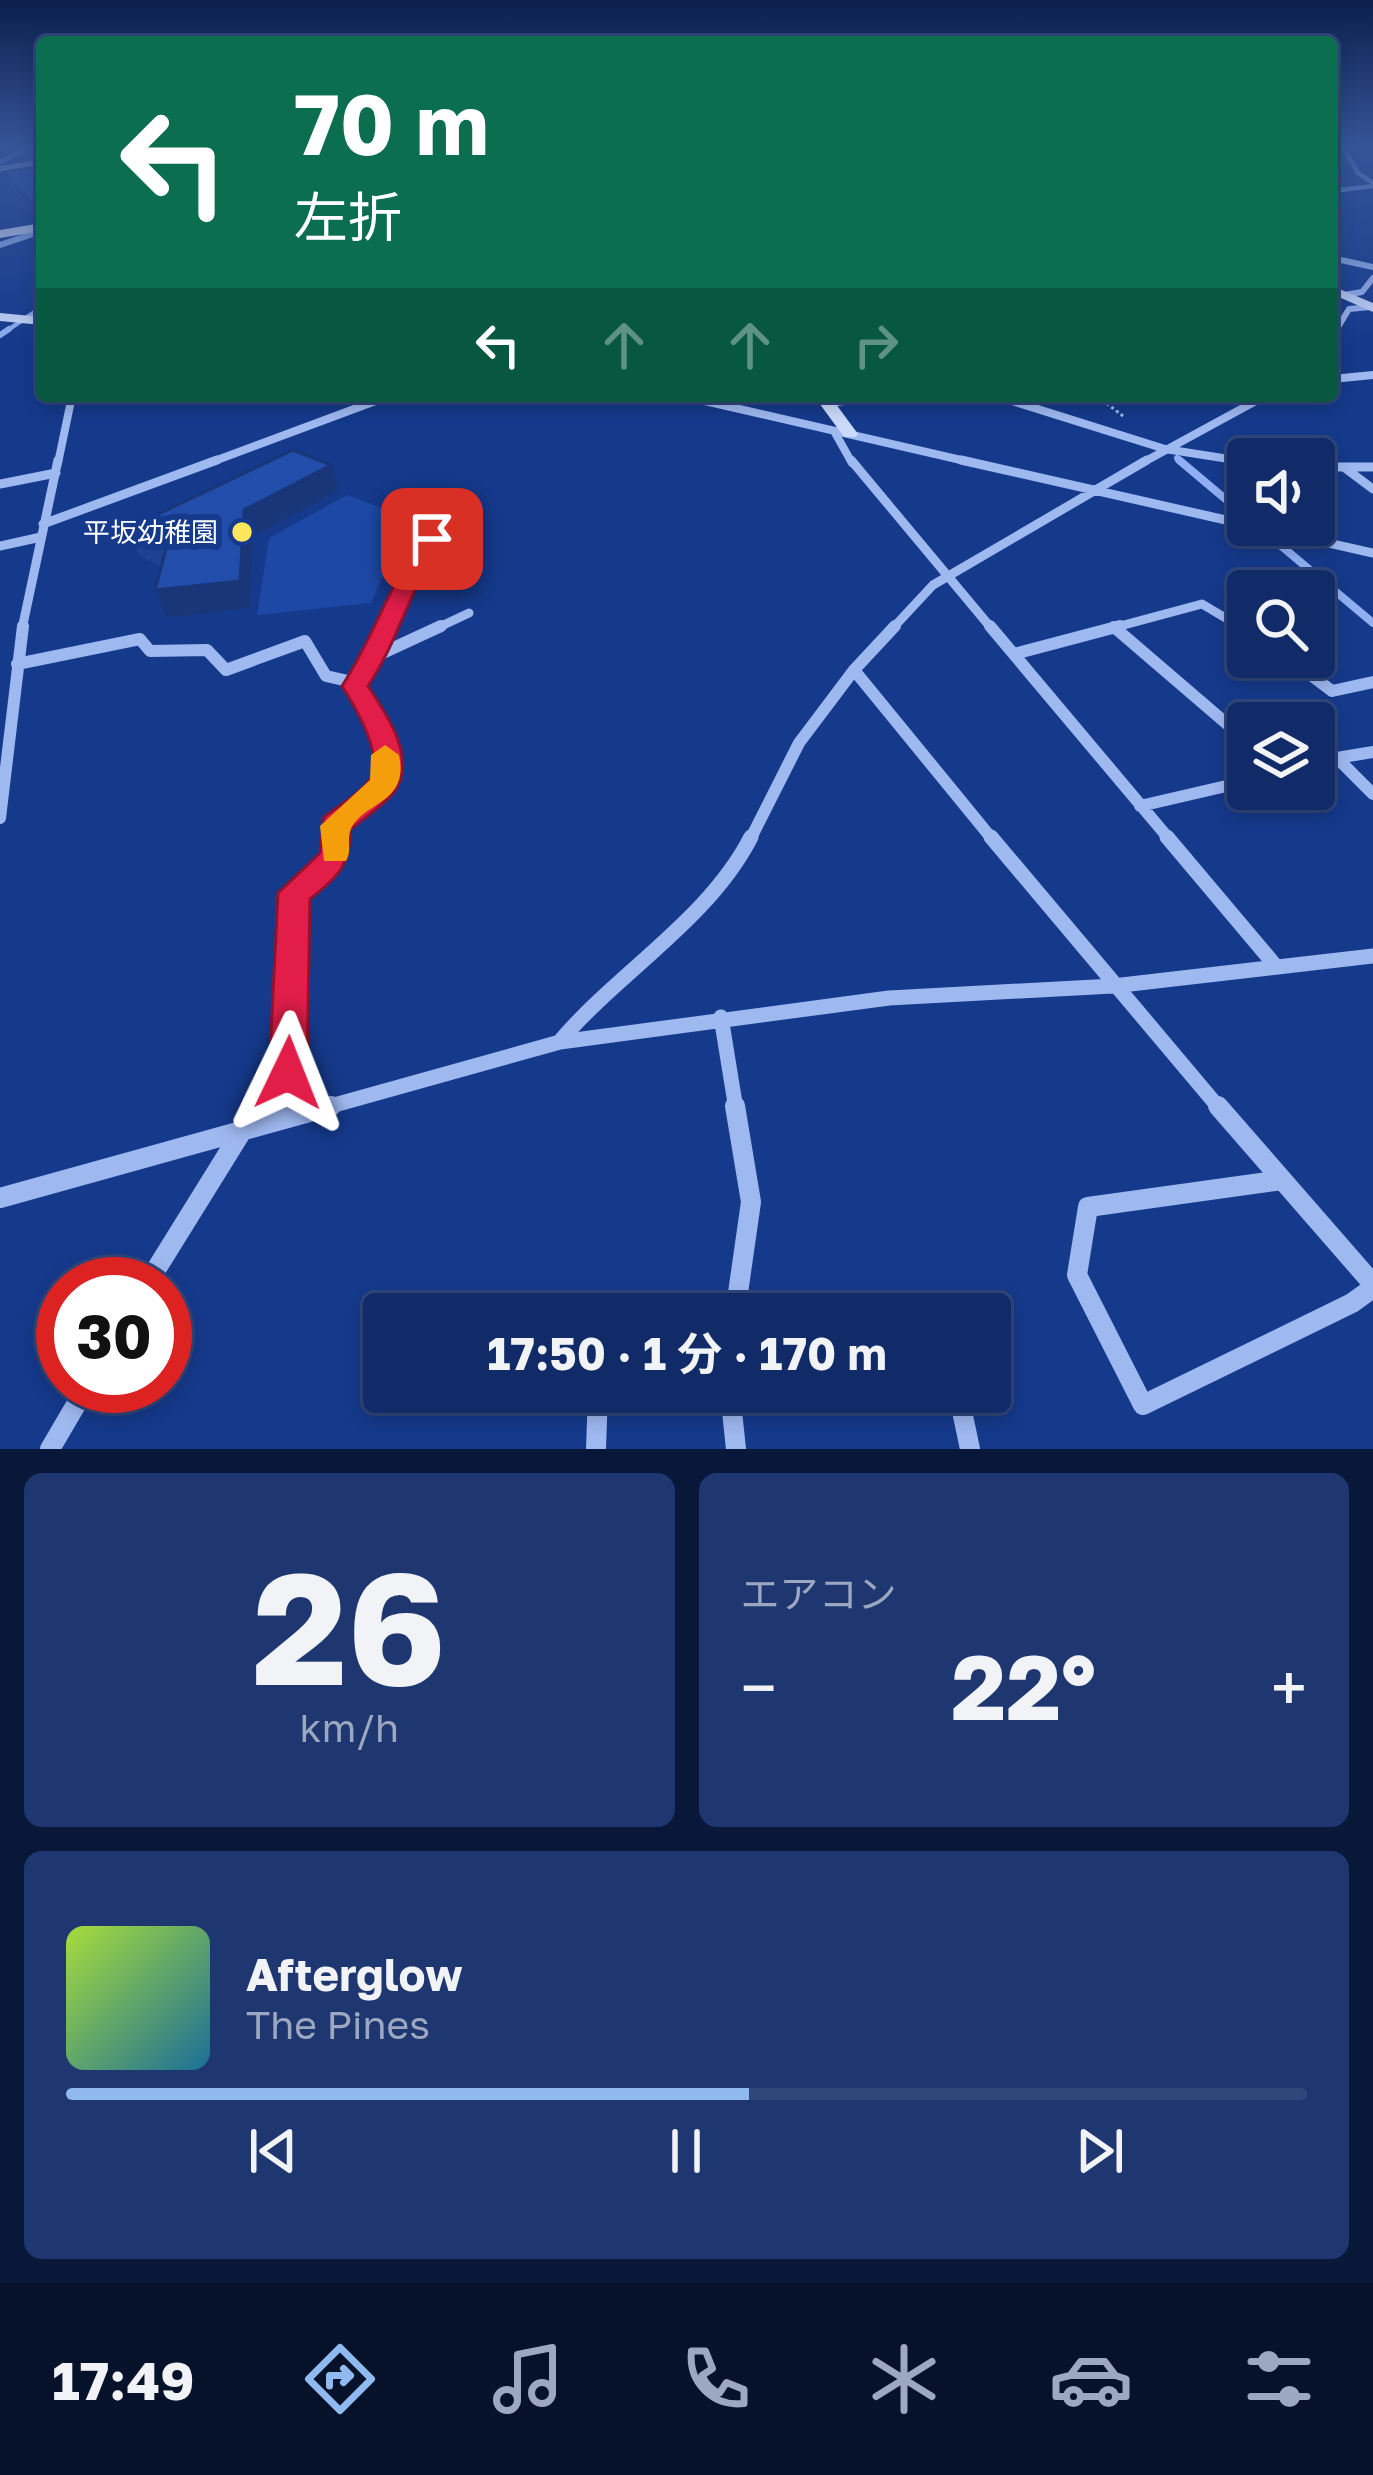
<!DOCTYPE html>
<html lang="ja">
<meta charset="utf-8">
<style>
:root{--surface:#102b68;--page:#1e3771;--text:#f1f3f6;--muted:#9ca7c0;--line:#30477c;--accent:#90b9f0}
body{margin:0;font-family:"Golos Text","Noto Sans JP",sans-serif;background:var(--page);color:var(--text);height:100vh;display:flex;flex-direction:column;font-size:45px;white-space:nowrap}
*{box-sizing:border-box;margin:0}
p{font-size:39px;color:var(--muted)}
.icon{flex:none;width:66px;height:66px;fill:none;stroke:currentColor;stroke-width:2;stroke-linecap:round;stroke-linejoin:round}
.map{position:relative;height:1449px;overflow:hidden}
.panel{display:flex;flex-direction:column;gap:24px;padding:24px;background:#091839;flex:1}
.panel>*{flex:none}
.banner{position:absolute;left:36px;top:36px;width:1302px;height:366px;border-radius:12px;box-shadow:0 6px 18px #0003,0 0 0 3px var(--line);background:#0b6e4f;color:#fff;overflow:hidden}
.buttons{position:absolute;left:1227px;top:438px;display:grid;gap:24px}
.buttons a{display:grid;place-items:center;width:108px;height:108px;border-radius:12px;background:var(--surface);box-shadow:0 6px 18px #0003,0 0 0 3px var(--line);font-size:60px}
.speed{position:absolute;left:36px;top:1257px;display:flex;gap:24px;font-size:60px;font-weight:700;text-align:center}
.speed>*{display:grid;place-content:center;width:156px;height:156px;border-radius:50%;background:var(--surface);box-shadow:0 6px 18px #0003,0 0 0 3px var(--line);line-height:1}
.speed .limit{border:18px solid #d22;background:#fff;color:#111}
.pin{position:absolute;display:grid;place-items:center;width:102px;height:102px;color:#fff;margin:-51px;border-radius:24px;box-shadow:0 6px 18px #0006}
.me{position:absolute;width:132px;margin:-66px;rotate:2deg;stroke-linejoin:round;filter:drop-shadow(0 0 9px #0008)}
.turn{display:flex;align-items:center;gap:42px;height:252px;padding:0 60px;font-size:54px}
.turn .icon{width:156px;height:156px;stroke-width:2.5}
.turn b{display:block;font-size:84px;line-height:102px}
.lanes{display:flex;align-items:center;height:114px;padding:0 60px;background:#0003;justify-content:center;gap:60px;direction:ltr}
.lanes .off{opacity:.35}
.big{font-size:90px;font-weight:700;line-height:1.1}
.panel .card{flex:1;display:flex;flex-direction:column;justify-content:center;gap:18px;min-width:0;padding:0 42px;border-radius:18px;background:var(--page)}
.panel .dial{align-items:center;gap:0}
.dial b{font-size:156px;line-height:1}
.song{display:flex;align-items:center;gap:36px}
.cover{width:144px;height:144px;border-radius:18px;background:linear-gradient(135deg,hsl(80 70% 55%),hsl(200 70% 35%))}
.played{height:12px;border-radius:6px;background:linear-gradient(90deg,var(--accent) 55%,var(--line) 55%)}
.keys{display:flex;justify-content:space-around;direction:ltr}
.heat{display:flex;justify-content:space-between;align-items:center;font-size:66px;direction:ltr}
.panel .tiles{flex:1;display:grid;gap:24px;grid-template-columns:1fr 1fr}
.card:last-child{grid-column:span 2}
.trip{position:absolute;left:363px;top:1293px;width:648px;height:120px;border-radius:12px;background:var(--surface);box-shadow:0 6px 18px #0003,0 0 0 3px var(--line);font-weight:700;line-height:120px;text-align:center}
.menu{display:flex;height:192px;justify-content:space-around;align-items:center;background:#06112a;color:var(--muted)}
.menu .icon{width:84px;height:84px}
.menu .selected{color:var(--accent)}
.menu b{font-size:54px;color:var(--text)}
.map>svg:first-child{display:block}
.green{fill:#1d48a5}
.lines{fill:none;stroke-linecap:round;stroke-linejoin:round}
.stream-far2{stroke:#90b0f3;stroke-width:4.5}
.stream-far1{stroke:#90b0f3;stroke-width:6}
.stream{stroke:#90b0f3;stroke-width:8}
.path{stroke:#9eb8f0;stroke-width:3;stroke-dasharray:3 3;stroke-linecap:butt}
.street-far6{stroke:#9eb8f0;stroke-width:4.5}
.street-far5{stroke:#9eb8f0;stroke-width:6}
.street-far4{stroke:#9eb8f0;stroke-width:8}
.street-far3{stroke:#9eb8f0;stroke-width:9}
.street-far2{stroke:#9eb8f0;stroke-width:12}
.street-far1{stroke:#9eb8f0;stroke-width:15}
.street{stroke:#9eb8f0;stroke-width:20}
.secondary{fill:#cbdafb;fill-rule:evenodd}
.primary{fill:#e6ecff;fill-rule:evenodd}
.wall{fill:#1e4293}
.shaded-wall{fill:#183678}
.building{fill:#234dab;stroke:#183678;stroke-width:3}
.route{fill:#e11d48;stroke:#92132f;stroke-width:3}
.slow{fill:#f59e0b}
.poi-dot{fill:#ffe65c;stroke:#15398b;stroke-width:4.5}
.labels{text-anchor:middle;dominant-baseline:central;stroke-width:12;stroke-linejoin:round;paint-order:stroke}
.far-poi-label{font-size:27px;fill:#fff;stroke:#15398b;text-anchor:end}
</style>
<div class="map">
<svg width="1373" height="1449" viewBox="0 0 1373 1449">
<rect width="100%" height="100%" fill="#15398b"/>
<path class="green" d="M347,495l77,29 -35,38 -18,41 -114,12 12,-77z"/>
<g class="lines">
<path class="stream-far2" d="M5,332l37,-25"/>
<path class="stream-far1" d="M0,335l9,-6
M1177,458l5,5"/>
<path class="stream" d="M1179,460l69,58
M1260,528l113,95"/>
<path class="path" d="M1097,396l26,20"/>
<path class="street-far6" d="M1343,146l15,27 15,10
M0,148l12,-2
M0,162l32,-16
M1332,191l41,-5"/>
<path class="street-far5" d="M0,245l42,-14
M1332,258l41,9
M1344,295l18,-3 11,-14
M1335,332l14,-23 21,-2"/>
<path class="street-far4" d="M1332,336l5,-7
M1332,379l41,-4
M683,396l291,67
M996,396l169,53 83,13
M828,403l58,-7
M834,431l18,32
M58,463l14,-67
M209,463l180,-67
M1142,463l123,-67"/>
<path class="street-far3" d="M851,460l141,169
M961,460l287,65
M1232,460l16,2
M1314,467h59
M1345,468l28,21
M0,484l56,-11
M43,524l174,-64
M1249,525l124,28
M0,546l41,-9
M22,629l36,-169
M384,629l24,-56 46,-58
M435,629l34,-16
M892,629l41,-44 214,-125
M1109,629l93,-25 42,25"/>
<path class="street-far2" d="M990,626l180,214
M1239,626l9,5
M1114,627l134,115
M1014,654l106,-28
M374,657l67,-31
M1287,657l45,34 41,-9
M17,664l123,-25 10,12 57,-1 19,20 79,-29 21,35 31,7
M854,670l139,170
M1373,752l-36,6 36,36
M1140,806l108,-25
M0,818l23,-192
M335,840v-14c62,-53 63,-72 20,-140l31,-60
M750,840l49,-97 55,-73 41,-44"/>
<path class="street-far1" d="M991,837l229,272
M1167,837l107,127
M721,1017l15,92
M560,1041c59,-69 149,-122 191,-204
M287,1109l7,-216 31,-27 10,-29
M320,1109l240,-67 329,-44 224,-12 260,-30"/>
<path class="street" d="M1218,1106l155,178
M287,1118v-12
M1282,1180l-194,27 -11,68 66,130 209,-102 21,-15
M0,1198l331,-92
M147,1284l95,-153
M735,1314l16,-112 -16,-96
M730,1392l6,57
M958,1392l12,57
M50,1449l37,-63
M596,1449l2,-57"/>
<path class="secondary" d="M42,159v6l-42,7v-6z
M1332,286l41,17v9l-41,-18z
M0,313l42,4v8l-42,-4z
M814,396h16l28,38 -2,3h-12z"/>
<path class="primary" d="M42,223v8l-42,7v-8z"/>
</g>
<path class="wall" d="M42,166v53h-5l-26,-31 -7,-16z
M331,465l8,25 -86,46 -3,72 -82,10 -7,-51 -22,-12 -12,-26z"/>
<path class="shaded-wall" d="M42,200v19h-5l-7,-17z
M331,465l8,25 -86,46 -3,72 -82,10 -13,-28 89,-80z"/>
<path class="building" d="M42,166v34l-12,2 -26,-30z
M293,450l38,15 -87,45 -4,71 -85,9 11,-41 -39,-20z"/>
<linearGradient id="sky" x2="0" y2="1"><stop stop-color="#0c1f4c"/><stop offset="0.42" stop-color="#355498"/><stop offset="1" stop-color="#355498" stop-opacity="0"/></linearGradient>
<rect width="1373" height="349" fill="url(#sky)"/>
<path class="route" d="M432,533l11,6c-32,46 -44,101 -75,147 18,27 50,73 26,106 -11,14 -30,26 -44,38 1,35 -13,48 -40,69l-3,174 -6,13 -13,5 -13,-5 -6,-13 9,-180 42,-40 4,-36c14,-11 37,-24 46,-38 15,-24 -16,-74 -28,-93 32,-49 48,-104 82,-151z"/>
<path class="slow" d="M385,745l14,10c11,51 -39,46 -49,77 -3,11 2,18 -4,29h-22l-4,-35 50,-46 1,-25z"/>
<circle class="poi-dot" cx="242" cy="532" r="12"/>
<g class="labels">
<g class="far-poi-label">
<text x="218" y="532">平坂幼稚園</text>
</g>
</g>
</svg>
<div class="buttons">
<a><svg class="icon" aria-label="sound" viewBox="0 0 24 24"><path d="M4 9h4l5-4v14l-5-4H4zM17 9q2 3 0 6"/></svg></a>
<a><svg class="icon" aria-label="search" viewBox="0 0 24 24"><circle cx="10" cy="10" r="6"/><path d="M15 15l6 6"/></svg></a>
<a><svg class="icon" aria-label="layers" viewBox="0 0 24 24"><path d="M12 4l9 5-9 5-9-5zM3 14l9 5 9-5"/></svg></a>
</div>
<div class="speed"><div class="limit">30</div></div>
<div class="pin" style="left:432px;top:539px;background:#d93025"><svg class="icon" aria-label="arrive" viewBox="0 0 24 24"><path d="M6 21V4h12l-3 4 3 4H6"/></svg></div>
<svg class="me" style="left:288px;top:1073px" viewBox="-20 -20 40 40"><path d="M0-17L14 15 0 8-14 15z" fill="#e11d48" stroke="#fff" stroke-width="4"/></svg>
<div class="trip">17:50 · 1 分 · 170 m</div>
<div class="banner">
<div class="turn"><svg class="icon" aria-label="left" viewBox="0 0 24 24"><path d="M17 20v-9H6M10 6l-5 5 5 5"/></svg><div><b>70 m</b>左折</div></div>
<div class="lanes"><svg class="icon" aria-label="left" viewBox="0 0 24 24"><path d="M17 20v-9H6M10 6l-5 5 5 5"/></svg><svg class="icon off" aria-label="ahead" viewBox="0 0 24 24"><path d="M12 20V5M6 11l6-6 6 6"/></svg><svg class="icon off" aria-label="ahead" viewBox="0 0 24 24"><path d="M12 20V5M6 11l6-6 6 6"/></svg><svg class="icon off" aria-label="right" viewBox="0 0 24 24"><path d="M7 20v-9h11M14 6l5 5-5 5"/></svg></div>
</div>
</div>
<section class="panel">
<div class="tiles">
<div class="card dial"><b>26</b><p>km/h</p></div>
<div class="card"><p>エアコン</p>
<div class="heat"><a>−</a><b class="big">22°</b><a>+</a></div>
</div>
<div class="card">
<div class="song"><i class="cover"></i><div><b>Afterglow</b><p>The Pines</p></div></div>
<div class="played"></div>
<div class="keys"><svg class="icon" aria-label="previous" viewBox="0 0 24 24"><path d="M18 5L8 12l10 7zM5 5v14"/></svg><svg class="icon" aria-label="pause" viewBox="0 0 24 24"><path d="M8 5v14M16 5v14"/></svg><svg class="icon" aria-label="next" viewBox="0 0 24 24"><path d="M6 5l10 7-10 7zM19 5v14"/></svg></div>
</div>
</div>
</section>
<nav class="menu">
<b>17:49</b>
<svg class="icon selected" aria-label="directions" viewBox="0 0 24 24"><path d="M12 3l9 9-9 9-9-9zM9 14v-3h6M13 9l2 2-2 2"/></svg>
<svg class="icon" aria-label="music" viewBox="0 0 24 24"><path d="M9 18V5l10-2v13"/><circle cx="6" cy="18" r="3"/><circle cx="16" cy="16" r="3"/></svg>
<svg class="icon" aria-label="phone" viewBox="0 0 24 24"><path d="M5 4h4l2 5-3 2q2 4 5 5l2-3 5 2v4C11 20 4 13 5 4z"/></svg>
<svg class="icon" aria-label="climate" viewBox="0 0 24 24"><path d="M12 3v18M4 7l16 10M4 17L20 7"/></svg>
<svg class="icon" aria-label="car" viewBox="0 0 24 24"><path d="M5 17H2v-5l4-1 3-4h7l3 4 3 1v5h-3M9 17h6M6 11h13"/><circle cx="7" cy="17" r="2"/><circle cx="17" cy="17" r="2"/></svg>
<svg class="icon" aria-label="filters" viewBox="0 0 24 24"><path d="M4 7h16M4 17h16"/><circle cx="9" cy="7" r="2"/><circle cx="15" cy="17" r="2"/></svg>
</nav>
